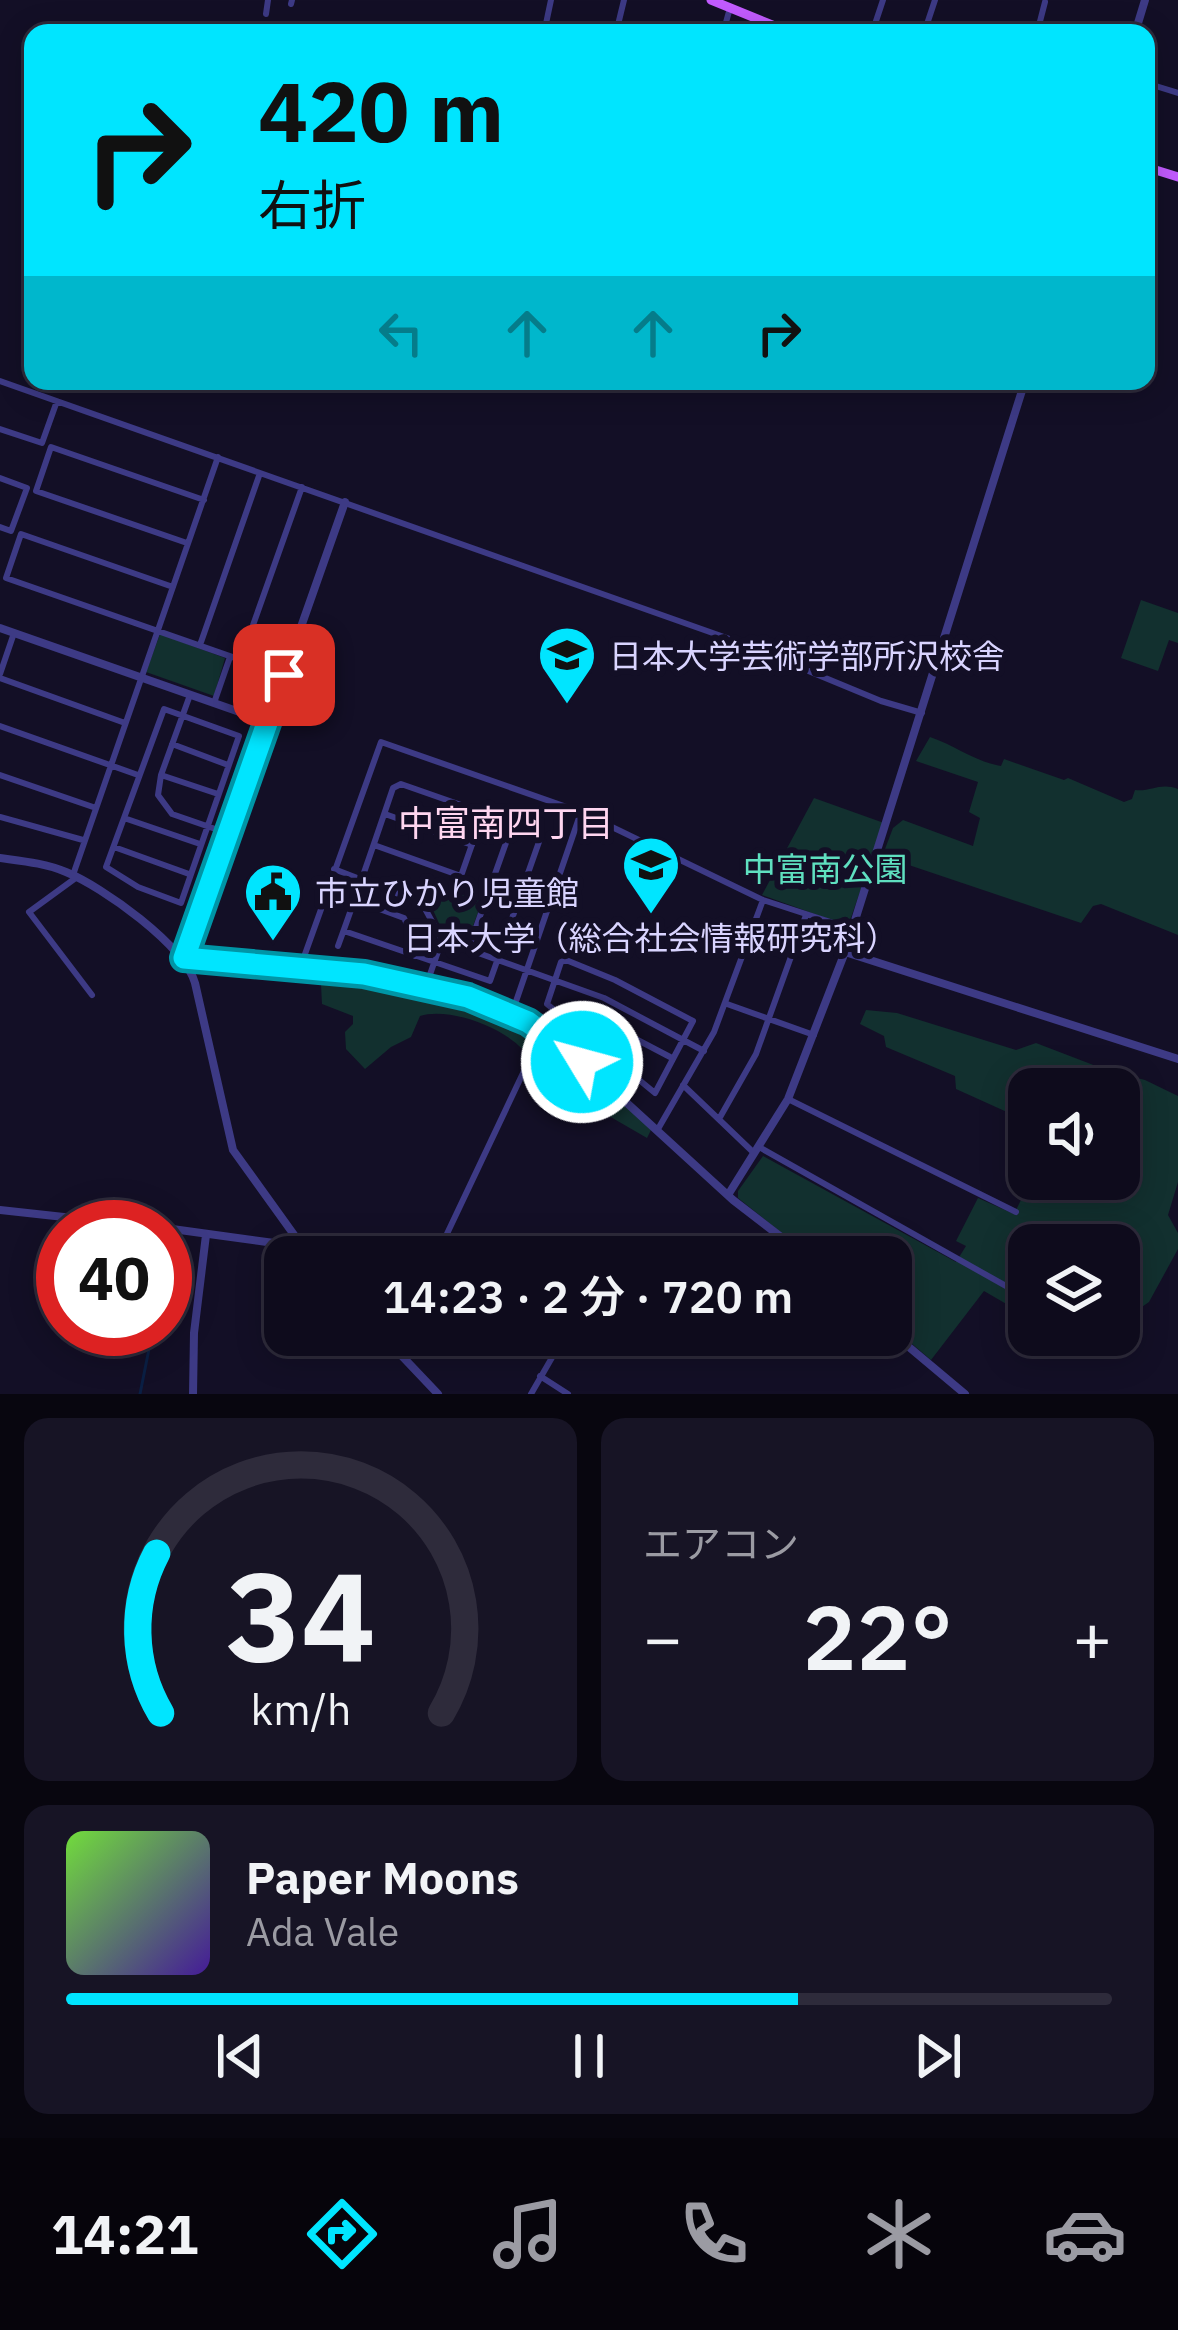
<!DOCTYPE html>
<html lang="ja">
<meta charset="utf-8">
<style>
:root{--surface:#0e0b1c;--page:#171425;--text:#f1f3f6;--muted:#9b9ba3;--line:#2e2b3b;--accent:#00e5ff}
body{margin:0;font-family:"IBM Plex Sans","Noto Sans JP",sans-serif;background:var(--page);color:var(--text);height:100vh;display:flex;flex-direction:column;font-size:45px;white-space:nowrap}
*{box-sizing:border-box;margin:0}
p{font-size:39px;color:var(--muted)}
.icon{flex:none;width:66px;height:66px;fill:none;stroke:currentColor;stroke-width:2;stroke-linecap:round;stroke-linejoin:round}
.map{position:relative;height:1394px;overflow:hidden}
.side{display:flex;flex-direction:column;gap:24px;padding:24px;background:#08060f;flex:1}
.side>*{flex:none}
.hud{position:absolute;left:24px;top:24px;width:1131px;height:366px;border-radius:24px;box-shadow:0 6px 30px #0003,0 0 0 3px var(--line);background:#00e5ff;color:#111;overflow:hidden}
.tools{position:absolute;left:1008px;top:1068px;display:grid;gap:24px}
.tools a{display:grid;place-items:center;width:132px;height:132px;border-radius:24px;background:var(--surface);box-shadow:0 6px 30px #0003,0 0 0 3px var(--line);font-size:60px}
.speed{position:absolute;left:36px;top:1200px;display:flex;gap:24px;font-size:60px;font-weight:700;text-align:center}
.speed>*{display:grid;place-content:center;width:156px;height:156px;border-radius:50%;background:var(--surface);box-shadow:0 6px 30px #0003,0 0 0 3px var(--line);line-height:1}
.speed .limit{border:18px solid #d22;background:#fff;color:#111}
.pin{position:absolute;display:grid;place-items:center;width:102px;height:102px;color:#fff;margin:-51px;border-radius:24px;box-shadow:0 6px 18px #0006}
.me{position:absolute;width:132px;margin:-66px;rotate:307deg;stroke-linejoin:round;filter:drop-shadow(0 0 9px #0008)}
.turn{display:flex;align-items:center;gap:42px;height:252px;padding:0 36px;font-size:54px}
.turn .icon{width:156px;height:156px;stroke-width:2.5}
.turn b{display:block;font-size:84px;line-height:102px}
.lanes{display:flex;align-items:center;height:114px;padding:0 36px;background:#0003;justify-content:center;gap:60px;direction:ltr}
.lanes .off{opacity:.35}
.big{font-size:90px;font-weight:600;line-height:1.1}
.side .card{flex:1;display:flex;flex-direction:column;justify-content:center;gap:18px;min-width:0;padding:0 42px;border-radius:24px;background:var(--page)}
.side .dial{align-items:center;gap:0}
.dial svg{height:312px;overflow:visible;fill:none;stroke:var(--line);stroke-width:7;stroke-linecap:round;text-anchor:middle}
.dial text{fill:var(--text);stroke:none}
.song{display:flex;align-items:center;gap:36px}
.cover{width:144px;height:144px;border-radius:18px;background:linear-gradient(135deg,hsl(100 70% 55%),hsl(260 70% 35%))}
.played{height:12px;border-radius:6px;background:linear-gradient(90deg,var(--accent) 70%,var(--line) 70%)}
.keys{display:flex;justify-content:space-around;direction:ltr}
.heat{display:flex;justify-content:space-between;align-items:center;font-size:66px;direction:ltr}
.side .tiles{flex:1;display:grid;gap:24px;grid-template-columns:1fr 1fr}
.card:last-child{grid-column:span 2}
.trip{position:absolute;left:264px;top:1236px;width:648px;height:120px;border-radius:24px;background:var(--surface);box-shadow:0 6px 30px #0003,0 0 0 3px var(--line);font-weight:600;line-height:120px;text-align:center}
.tab-bar{display:flex;height:192px;justify-content:space-around;align-items:center;background:#06040b;color:var(--muted)}
.tab-bar .icon{width:84px;height:84px}
.tab-bar .active{color:var(--accent)}
.tab-bar b{font-size:54px;color:var(--text)}
.map>svg:first-child{display:block}
.green{fill:#12302f}
.lines{fill:none;stroke-linecap:round;stroke-linejoin:round}
.stream{stroke:#0a1f44;stroke-width:3}
.minor{stroke:#3d3a85;stroke-width:6}
.tertiary{stroke:#3d3a85;stroke-width:8}
.primary{stroke:#c25bff;stroke-width:9}
.route-casing{stroke:#0095a6;stroke-width:30}
.route{stroke:#00e5ff;stroke-width:21}
.labels{text-anchor:middle;dominant-baseline:central;stroke-width:12;stroke-linejoin:round;paint-order:stroke}
.poi-label{font-size:33px;fill:#d9d4ff;stroke:#130f26;text-anchor:start}
.park-label{font-size:33px;fill:#5fe0c0;stroke:#130f26}
.neighbourhood-label{font-size:36px;fill:#ffd6f0;stroke:#130f26}
</style>
<div class="map">
<svg width="1178" height="1394" viewBox="0 0 1178 1394">
<rect width="100%" height="100%" fill="#130f26"/>
<path class="green" d="M1141,600l37,13v30l-9,-3 -11,31 -37,-13z
M160,634l65,24 -11,38 -68,-24z
M930,737c24,8 46,25 71,29l3,-7 60,21 4,-2 56,24 8,-3 3,-9c16,2 25,-8 43,-1v146l-77,-31 -8,2 -12,17 -190,-64 -6,-10 8,-21 10,-8 70,26 7,-28 -11,-6 9,-30 -62,-21z
M814,798l70,25 -36,103 -86,-31z
M433,884l49,18 -16,42 -23,-12 -15,-33z
M332,975c53,1 115,15 164,36 54,22 115,78 155,119l-4,8 -83,-48 -16,6 -25,-14 9,-19c-14,-32 -81,-57 -112,-47l-9,21 -20,10 -26,22 -19,-20 -1,-17 8,-8v-8l-31,-12 -1,-19z
M866,1010l31,3 119,37 20,-7 73,28 36,9 33,16v86l-10,33 10,18v16l-29,53 -30,21v-78h-90v72l-45,-26 -53,69 -40,-34v-69h-79l-74,-59v-7l25,-35 193,106 10,-16 -10,-5 22,-43 36,16 11,-22 12,-1 15,8 5,-1 11,-19h51v-90h-90v33l-73,-33 -1,-13 -69,-29 -2,-11 -24,-12z"/>
<g class="lines">
<path class="stream" d="M165,1263l6,-29
M140,1394l13,-65"/>
<path class="minor" d="M291,4l1,-4
M266,14l2,-14
M544,33l7,-33
M616,33l8,-33
M723,33l7,-25
M872,33l11,-33
M924,33l11,-33
M1037,33l8,-31
M1146,83l32,10
M0,381l741,262 140,58 41,12
M0,429l42,14 15,-42
M0,478l27,10 -16,43 -11,-4
M187,543l-151,-52 15,-44 153,53
M173,587l-152,-53 -15,44 278,97
M200,645l60,-172
M241,659l61,-172
M0,674l14,-41
M0,678l125,45
M190,695l-29,80 -3,20 14,19 55,19
M214,703l16,-46
M164,709l75,27 -58,167 -43,-16 -32,-20z
M0,726l138,49
M172,744l56,21
M0,775l96,33
M161,775l57,19
M385,814l87,31
M0,817l83,23
M124,818l76,26
M374,845l87,31 22,-63
M114,847l75,27
M334,869l88,34 20,37 -16,46
M73,875l145,-418
M77,877l-48,35 63,83
M355,900l49,18 13,27 -2,11
M442,940l162,58 100,53
M338,946c19,-52 37,-105 55,-158l8,-4 137,48 2,7 -50,142 -146,-50
M468,950l45,-127
M566,960l49,20 78,41 -38,72 -108,-89 14,-42z
M300,968l81,-226 200,70 182,88 89,29
M727,1004l87,31
M512,1013l69,-201
M578,1030l14,-14 80,42
M683,1085l71,68
M788,1099l228,113
M719,1119l37,-65 50,-139
M658,1129l56,-97 49,-132
M759,1147l270,152
M436,1257l106,-224
M1095,1335l13,7
M397,1351l7,-16
M540,1376l28,18
M531,1394l34,-59"/>
<path class="tertiary" d="M1135,33l10,-33
M0,628l268,94
M0,858c22,3 45,5 66,14 37,15 118,73 129,111l38,167 77,107
M845,952l333,107
M184,959l180,15 136,33 43,25 39,30 151,138 74,57
M184,959l161,-457
M728,1195l60,-96 57,-147 180,-571
M0,1210l155,17
M165,1228l109,15 21,-2
M891,1332l74,62
M382,1335l56,59
M193,1394l1,-61 12,-98"/>
<path class="primary" d="M711,0l81,33
M1146,167l32,10"/>
</g>
<g class="lines">
<g class="route-casing">
<path id="route" d="M284,675l-100,283 180,16 104,23 60,25 54,40"/>
</g>
<use href="#route" class="route"/>
</g>
<defs>
<g id="university-pin" transform="scale(3)"><path d="M0 17L-7.5 6A9.5 9.5 0 1 1 7.5 6Z" fill="#00e5ff" stroke="#130f26"/><path d="M0-5L7-2L0 1L-7-2ZM-4 1L0 2.5L4 1V4Q0 6-4 4Z" fill="#111"/></g>
<g id="civic-pin" transform="scale(3)"><path d="M0 17L-7.5 6A9.5 9.5 0 1 1 7.5 6Z" fill="#00e5ff" stroke="#130f26"/><path d="M-.6-6.5H3V-4.5H.6V-3L4-1V1h2V6H-6V1h2V-1L-.6-3ZM-1.2 2.5V6h2.4V2.5Z" fill="#111"/></g>
</defs>
<g fill-rule="evenodd">
<use href="#university-pin" x="567" y="655"/>
<use href="#university-pin" x="651" y="865"/>
<use href="#civic-pin" x="273" y="892"/>
</g>
<g class="labels">
<g class="poi-label">
<text x="609" y="655">日本大学芸術学部所沢校舎</text>
<text x="315" y="892">市立ひかり児童館</text>
<text x="651" y="937" text-anchor="middle">日本大学（総合社会情報研究科）</text>
</g>
<g class="park-label">
<text x="825" y="868">中富南公園</text>
</g>
<g class="neighbourhood-label">
<text x="506" y="822">中富南四丁目</text>
</g>
</g>
</svg>
<div class="tools">
<a><svg class="icon" aria-label="sound" viewBox="0 0 24 24"><path d="M4 9h4l5-4v14l-5-4H4zM17 9q2 3 0 6"/></svg></a>
<a><svg class="icon" aria-label="layers" viewBox="0 0 24 24"><path d="M12 4l9 5-9 5-9-5zM3 14l9 5 9-5"/></svg></a>
</div>
<div class="speed"><div class="limit">40</div></div>
<div class="pin" style="left:284px;top:675px;background:#d93025"><svg class="icon" aria-label="arrive" viewBox="0 0 24 24"><path d="M6 21V4h12l-3 4 3 4H6"/></svg></div>
<svg class="me" style="left:582px;top:1062px" viewBox="-20 -20 40 40"><circle r="17" fill="#00e5ff" stroke="#fff" stroke-width="3"/><path d="M0-11L8 9 0 5-8 9z" fill="#fff"/></svg>
<div class="trip">14:23 · 2 分 · 720 m</div>
<div class="hud">
<div class="turn"><svg class="icon" aria-label="right" viewBox="0 0 24 24"><path d="M7 20v-9h11M14 6l5 5-5 5"/></svg><div><b>420 m</b>右折</div></div>
<div class="lanes"><svg class="icon off" aria-label="left" viewBox="0 0 24 24"><path d="M17 20v-9H6M10 6l-5 5 5 5"/></svg><svg class="icon off" aria-label="ahead" viewBox="0 0 24 24"><path d="M12 20V5M6 11l6-6 6 6"/></svg><svg class="icon off" aria-label="ahead" viewBox="0 0 24 24"><path d="M12 20V5M6 11l6-6 6 6"/></svg><svg class="icon" aria-label="right" viewBox="0 0 24 24"><path d="M7 20v-9h11M14 6l5 5-5 5"/></svg></div>
</div>
</div>
<section class="side">
<div class="tiles">
<div class="card dial"><svg viewBox="0 0 100 80">
<path d="M14 69A42 42 0 1 1 86 69"/>
<path d="M14 69A42 42 0 0 1 13 28" stroke="#00e5ff"/>
<text x="50" y="56" font-size="32" font-weight="700">34</text>
<text x="50" y="72" font-size="11">km/h</text>
</svg></div>
<div class="card"><p>エアコン</p>
<div class="heat"><a>−</a><b class="big">22°</b><a>+</a></div>
</div>
<div class="card">
<div class="song"><i class="cover"></i><div><b>Paper Moons</b><p>Ada Vale</p></div></div>
<div class="played"></div>
<div class="keys"><svg class="icon" aria-label="previous" viewBox="0 0 24 24"><path d="M18 5L8 12l10 7zM5 5v14"/></svg><svg class="icon" aria-label="pause" viewBox="0 0 24 24"><path d="M8 5v14M16 5v14"/></svg><svg class="icon" aria-label="next" viewBox="0 0 24 24"><path d="M6 5l10 7-10 7zM19 5v14"/></svg></div>
</div>
</div>
</section>
<nav class="tab-bar">
<b>14:21</b>
<svg class="icon active" aria-label="directions" viewBox="0 0 24 24"><path d="M12 3l9 9-9 9-9-9zM9 14v-3h6M13 9l2 2-2 2"/></svg>
<svg class="icon" aria-label="music" viewBox="0 0 24 24"><path d="M9 18V5l10-2v13"/><circle cx="6" cy="18" r="3"/><circle cx="16" cy="16" r="3"/></svg>
<svg class="icon" aria-label="phone" viewBox="0 0 24 24"><path d="M5 4h4l2 5-3 2q2 4 5 5l2-3 5 2v4C11 20 4 13 5 4z"/></svg>
<svg class="icon" aria-label="climate" viewBox="0 0 24 24"><path d="M12 3v18M4 7l16 10M4 17L20 7"/></svg>
<svg class="icon" aria-label="car" viewBox="0 0 24 24"><path d="M5 17H2v-5l4-1 3-4h7l3 4 3 1v5h-3M9 17h6M6 11h13"/><circle cx="7" cy="17" r="2"/><circle cx="17" cy="17" r="2"/></svg>
</nav>
